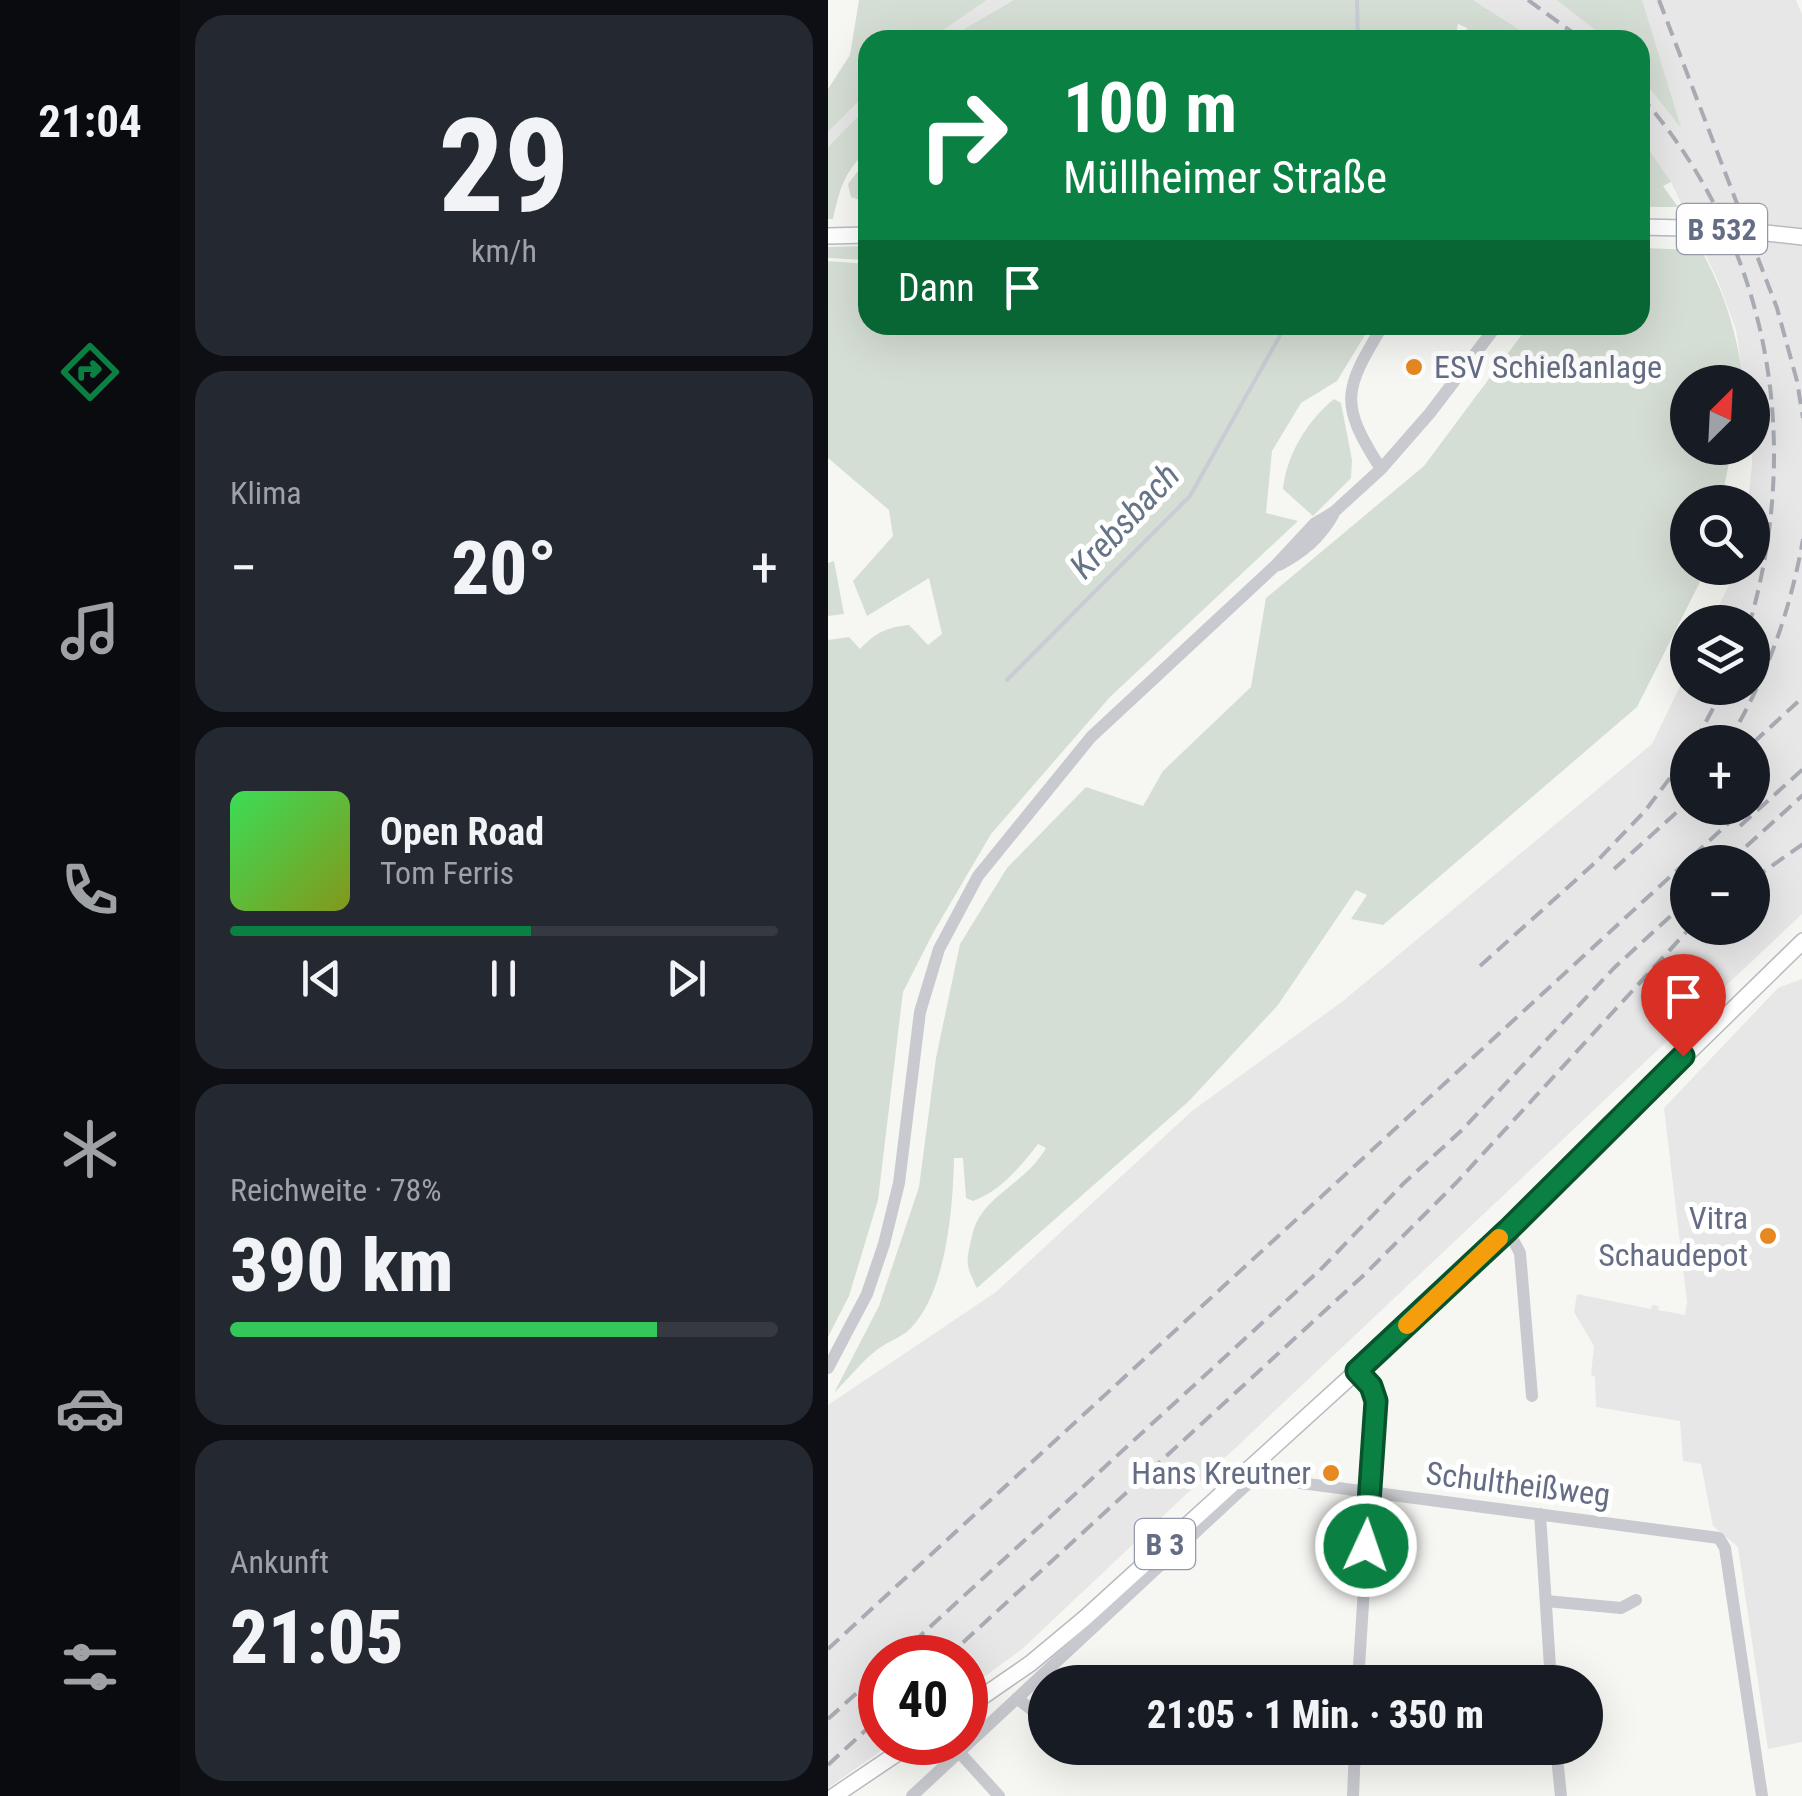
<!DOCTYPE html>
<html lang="de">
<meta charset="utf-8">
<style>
:root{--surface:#171b24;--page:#242831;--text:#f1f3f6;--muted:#9ea1a6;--line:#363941;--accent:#0b8043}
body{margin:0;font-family:"Roboto Condensed",sans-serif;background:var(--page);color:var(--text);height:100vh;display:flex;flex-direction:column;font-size:38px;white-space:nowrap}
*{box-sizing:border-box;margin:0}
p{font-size:32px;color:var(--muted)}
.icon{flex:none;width:55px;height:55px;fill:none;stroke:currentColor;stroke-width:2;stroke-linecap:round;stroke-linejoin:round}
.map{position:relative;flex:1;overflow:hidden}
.panel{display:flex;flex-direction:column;gap:15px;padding:15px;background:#0d0f14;width:648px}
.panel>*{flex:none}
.banner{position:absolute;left:30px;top:30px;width:792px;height:305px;border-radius:30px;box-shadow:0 10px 40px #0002;background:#0b8043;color:#fff;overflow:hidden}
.needle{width:65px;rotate:24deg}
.controls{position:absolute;left:842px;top:365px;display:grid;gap:20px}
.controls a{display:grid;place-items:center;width:100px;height:100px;border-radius:50%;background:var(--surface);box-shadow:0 10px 40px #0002;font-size:50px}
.speed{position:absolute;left:30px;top:1635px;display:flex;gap:20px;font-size:50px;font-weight:700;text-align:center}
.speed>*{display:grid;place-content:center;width:130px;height:130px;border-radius:50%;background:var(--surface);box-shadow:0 10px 40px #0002;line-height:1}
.speed .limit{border:15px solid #d22;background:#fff;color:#111}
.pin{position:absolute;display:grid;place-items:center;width:85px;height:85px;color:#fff;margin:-102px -42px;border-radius:50% 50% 50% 0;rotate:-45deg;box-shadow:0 0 10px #0007}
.pin .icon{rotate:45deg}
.me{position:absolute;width:110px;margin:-55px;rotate:3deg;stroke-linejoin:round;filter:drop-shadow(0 0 8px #0008)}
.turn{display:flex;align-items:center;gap:35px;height:210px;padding:0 40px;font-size:45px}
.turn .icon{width:130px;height:130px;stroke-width:2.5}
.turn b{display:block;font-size:70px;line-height:85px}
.then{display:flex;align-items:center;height:95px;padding:0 40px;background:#0003;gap:20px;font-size:38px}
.big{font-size:75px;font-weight:800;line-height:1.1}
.panel .card{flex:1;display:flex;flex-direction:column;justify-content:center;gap:15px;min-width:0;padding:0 35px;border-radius:30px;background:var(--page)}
.panel .dial{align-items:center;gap:0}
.dial b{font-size:130px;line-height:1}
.song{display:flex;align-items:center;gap:30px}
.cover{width:120px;height:120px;border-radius:15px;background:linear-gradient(135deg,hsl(130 70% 55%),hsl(70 70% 35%))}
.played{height:10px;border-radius:5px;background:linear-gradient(90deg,var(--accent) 55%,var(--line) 55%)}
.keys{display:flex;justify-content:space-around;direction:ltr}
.heat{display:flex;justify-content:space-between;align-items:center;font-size:55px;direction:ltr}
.charge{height:15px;border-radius:8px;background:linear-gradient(90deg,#34c759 78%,var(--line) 0)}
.trip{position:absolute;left:200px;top:1665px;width:575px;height:100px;border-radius:50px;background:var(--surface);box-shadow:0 10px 40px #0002;font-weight:800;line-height:100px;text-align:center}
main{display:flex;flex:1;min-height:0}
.tab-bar{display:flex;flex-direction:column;width:180px;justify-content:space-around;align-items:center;background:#090b0e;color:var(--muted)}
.tab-bar .icon{width:70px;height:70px}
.tab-bar .on{color:var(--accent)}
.tab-bar b{font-size:45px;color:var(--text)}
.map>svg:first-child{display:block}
.built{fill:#e6e7e6;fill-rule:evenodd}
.green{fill:#d5ded4}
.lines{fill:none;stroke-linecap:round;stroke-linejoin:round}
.stream{stroke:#c8ccd4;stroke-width:4}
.major-casing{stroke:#b9bbc0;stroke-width:18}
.minor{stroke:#c9cacf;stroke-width:12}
.major{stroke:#fff;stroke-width:15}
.rail{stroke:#a8abb3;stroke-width:4;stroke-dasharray:15 8;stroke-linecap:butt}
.major-bridge-casing{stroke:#b9bbc0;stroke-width:18;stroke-linecap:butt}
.major-bridge{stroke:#fff;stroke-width:15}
.route-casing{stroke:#07532c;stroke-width:25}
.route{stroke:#0b8043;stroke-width:18}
.slow{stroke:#f59e0b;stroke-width:18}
.poi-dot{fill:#e78922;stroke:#fff;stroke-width:4}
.labels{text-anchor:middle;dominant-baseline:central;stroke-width:10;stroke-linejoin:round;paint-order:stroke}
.shield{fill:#fff;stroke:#9399aa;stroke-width:2.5}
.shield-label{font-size:30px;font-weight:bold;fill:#656d85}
.poi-label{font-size:32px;fill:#656d85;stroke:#fff;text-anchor:end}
.street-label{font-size:32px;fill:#656d85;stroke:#fff}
.water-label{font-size:35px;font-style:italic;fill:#657488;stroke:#fff}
</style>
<main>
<nav class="tab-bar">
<b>21:04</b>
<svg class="icon on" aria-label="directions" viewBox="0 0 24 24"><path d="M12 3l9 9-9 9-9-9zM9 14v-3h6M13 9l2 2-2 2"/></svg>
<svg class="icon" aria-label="music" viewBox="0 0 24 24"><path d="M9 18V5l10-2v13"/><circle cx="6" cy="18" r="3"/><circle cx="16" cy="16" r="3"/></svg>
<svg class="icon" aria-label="phone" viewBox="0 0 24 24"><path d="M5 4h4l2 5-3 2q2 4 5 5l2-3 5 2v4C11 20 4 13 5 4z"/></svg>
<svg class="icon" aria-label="climate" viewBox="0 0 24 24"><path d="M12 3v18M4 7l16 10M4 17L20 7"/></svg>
<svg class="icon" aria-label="car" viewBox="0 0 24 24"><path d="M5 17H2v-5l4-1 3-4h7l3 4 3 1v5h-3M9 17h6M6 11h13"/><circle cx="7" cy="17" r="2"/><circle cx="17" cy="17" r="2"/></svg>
<svg class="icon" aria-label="filters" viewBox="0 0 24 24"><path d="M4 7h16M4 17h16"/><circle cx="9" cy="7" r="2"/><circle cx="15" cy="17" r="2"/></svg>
</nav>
<section class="panel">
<div class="card dial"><b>29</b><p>km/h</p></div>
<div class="card"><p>Klima</p>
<div class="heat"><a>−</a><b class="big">20°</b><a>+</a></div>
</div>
<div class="card">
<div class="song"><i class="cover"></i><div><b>Open Road</b><p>Tom Ferris</p></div></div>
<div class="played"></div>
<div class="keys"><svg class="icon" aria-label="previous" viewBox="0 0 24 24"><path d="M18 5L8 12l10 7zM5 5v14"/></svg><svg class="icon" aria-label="pause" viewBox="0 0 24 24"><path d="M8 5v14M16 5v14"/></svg><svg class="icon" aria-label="next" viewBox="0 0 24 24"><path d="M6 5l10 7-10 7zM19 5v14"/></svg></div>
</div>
<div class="card"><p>Reichweite · 78%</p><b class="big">390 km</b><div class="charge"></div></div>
<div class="card"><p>Ankunft</p><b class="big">21:05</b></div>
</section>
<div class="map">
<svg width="975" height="1796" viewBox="0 0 975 1796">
<rect width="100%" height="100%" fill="#f6f7f3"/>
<path class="built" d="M159,0h25l-67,40h-16z
M645,0h99l50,40h-86z
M814,0h154l7,17 -1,897 -780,735 -56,41v-32h-86v84l12,1 -64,45v-383l168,-113 196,-181 151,-110 309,-257 36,-74v18h65v-66h-42l26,-54h16v-66h-5l4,-37 1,-83h-9l-8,-52 -18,-49 -47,-99 -30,-44zM860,742h65v66h-65zM860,862h65v66h-65z
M40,92v14l-40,41v-15z
M974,979v763l-34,7 -30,-202 -25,-21 -12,-62 -18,-3 -3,-40 -84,-14 -1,-30 -4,-2 3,-29 -20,-34 3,-18 74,15 1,-4 7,1 -1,4 27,5 2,-13 -23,-194 114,-120z"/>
<path class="green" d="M31,0h128l-58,40h-61v52l-40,40v-43l22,-34z
M185,0h460l63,40h-70l1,-12 -9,-4 -3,16h-510z
M729,0h85l39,128 -40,-51 -1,-37h-32z
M40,106v43c-24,24 -28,38 -35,70h-5v-72z
M813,138l30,44 -8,4 15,21h-37z
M40,158v45l-17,-6 -3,-13z
M40,246v14l-40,-2v-11z
M813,248l60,2c25,45 35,82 43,132h-56v66h44l-11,54h-33v66h19l-70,139 -254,218 -32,-6 16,-24 -11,-5 -78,115 -89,96 -212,187c-12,-24 -11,-26 -5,-52 8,-40 53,-51 74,-88l-8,-4c-17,22 -37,47 -65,57l-7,-3 -3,-40h-9c-1,49 -7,132 -43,170 -9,9 -22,13 -33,21 -16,12 -29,29 -44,44l45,-87 40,-119 17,-129 24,-114 47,-76 79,-81 57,19 20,-35 88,-84 15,-89 158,-132 105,-141h111z
M0,261l40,3v61h503l-34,56 -36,22 -29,48 -6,62 32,8 -188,176 -119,137 -58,99 -30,59 -25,208 -29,96 -21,41v-697l21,-3 11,12c15,-16 27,-22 49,-24l19,20 14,-11 -13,-56 -62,38 -14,-35 40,-45 -4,-26 -61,-52z
M506,399l7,4 11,57 -1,18 -38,38 -30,-27c4,-35 24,-68 51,-90z
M6,561l10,53 -16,2v-53z"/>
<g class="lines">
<path class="stream" d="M529,0l1,40
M179,680l183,-184 96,-171"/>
<g class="major-casing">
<path id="major" d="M0,236l40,-1
M138,1708l65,-45 54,-45 350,-318 368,-359
M6,1796l80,-54"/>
</g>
<path class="minor" d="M553,469c-43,-67 -37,-79 2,-144
M451,565c24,-13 41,-27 54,-50
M680,1230l12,23 12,143
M0,1368l39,-74 17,-50 15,-61 21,-171 19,-63 39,-73 113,-139 184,-171 39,-42 20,-12 47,-43 49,-56 67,-88
M529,1371l14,16 5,14 -18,281
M712,1514l11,168
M718,1601l75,7 15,-8
M189,1698l15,12 14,3
M728,1748l5,48
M131,1752l40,44
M84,1796l343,-319 464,61 6,10 37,248
M525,1796l2,-48"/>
<use href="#major" class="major"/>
<path class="rail" d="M700,0l55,40
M831,0l118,308 20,73 6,37
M812,95c129,148 163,342 110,527
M867,742l29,-54
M900,742c38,-63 62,-129 75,-203
M925,743l50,-46
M912,826l63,-57
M901,862l74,-67
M786,869l74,-67
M925,879l50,-35
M652,966l117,-105 48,-50 43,-57
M0,1649l917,-841
M68,1658l424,-388 84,-87 58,-53 152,-162 74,-68
M118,1658l419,-384 92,-92 233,-254
M0,1719l52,-47
M0,1765l52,-48"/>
<g class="major-bridge-casing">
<path id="major-bridge" d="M812,227l89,2 74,8"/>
</g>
<use href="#major-bridge" class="major-bridge"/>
</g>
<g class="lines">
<g class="route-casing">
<path id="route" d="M538,1546l10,-145 -5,-15 -14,-15 151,-141 175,-174"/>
</g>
<use href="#route" class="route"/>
<path class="slow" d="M579,1325l92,-87"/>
</g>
<g class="poi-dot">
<circle cx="586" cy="367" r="10"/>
<circle cx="940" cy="1236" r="10"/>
<circle cx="503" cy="1473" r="10"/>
</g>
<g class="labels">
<g class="shield">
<rect x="849" y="204" width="90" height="50" rx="8"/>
<rect x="307" y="1519" width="60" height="50" rx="8"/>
</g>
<g class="shield-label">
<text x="894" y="229">B 532</text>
<text x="337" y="1544">B 3</text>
</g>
<g class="poi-label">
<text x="606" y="367" text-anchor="start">ESV Schießanlage</text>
<text x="920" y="1218">Vitra<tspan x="920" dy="37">Schaudepot</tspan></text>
<text x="483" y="1473">Hans Kreutner</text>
</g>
<g class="street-label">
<text transform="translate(690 1484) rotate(7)">Schultheißweg</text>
</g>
<g class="water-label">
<text transform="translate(297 521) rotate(-47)">Krebsbach</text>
</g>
</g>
</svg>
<div class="controls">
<a><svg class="needle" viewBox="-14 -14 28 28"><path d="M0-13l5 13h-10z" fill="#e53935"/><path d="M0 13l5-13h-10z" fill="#9ea1a6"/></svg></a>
<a><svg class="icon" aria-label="search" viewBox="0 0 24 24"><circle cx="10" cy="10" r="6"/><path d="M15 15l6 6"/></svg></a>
<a><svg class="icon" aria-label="layers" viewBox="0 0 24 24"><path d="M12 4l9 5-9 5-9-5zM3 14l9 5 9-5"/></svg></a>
<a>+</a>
<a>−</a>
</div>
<div class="speed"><div class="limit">40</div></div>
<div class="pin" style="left:855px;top:1056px;background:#d93025"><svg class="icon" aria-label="arrive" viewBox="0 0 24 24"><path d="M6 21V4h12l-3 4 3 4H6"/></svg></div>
<svg class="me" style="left:538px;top:1546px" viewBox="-20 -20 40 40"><circle r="17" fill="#0b8043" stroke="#fff" stroke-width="3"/><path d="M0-11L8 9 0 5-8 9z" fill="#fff"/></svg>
<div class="trip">21:05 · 1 Min. · 350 m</div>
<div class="banner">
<div class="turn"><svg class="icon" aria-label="right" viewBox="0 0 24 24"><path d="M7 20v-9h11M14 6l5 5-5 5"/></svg><div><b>100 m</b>Müllheimer Straße</div></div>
<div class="then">Dann<svg class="icon" aria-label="arrive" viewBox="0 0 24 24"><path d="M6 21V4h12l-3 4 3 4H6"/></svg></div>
</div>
</div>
</main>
